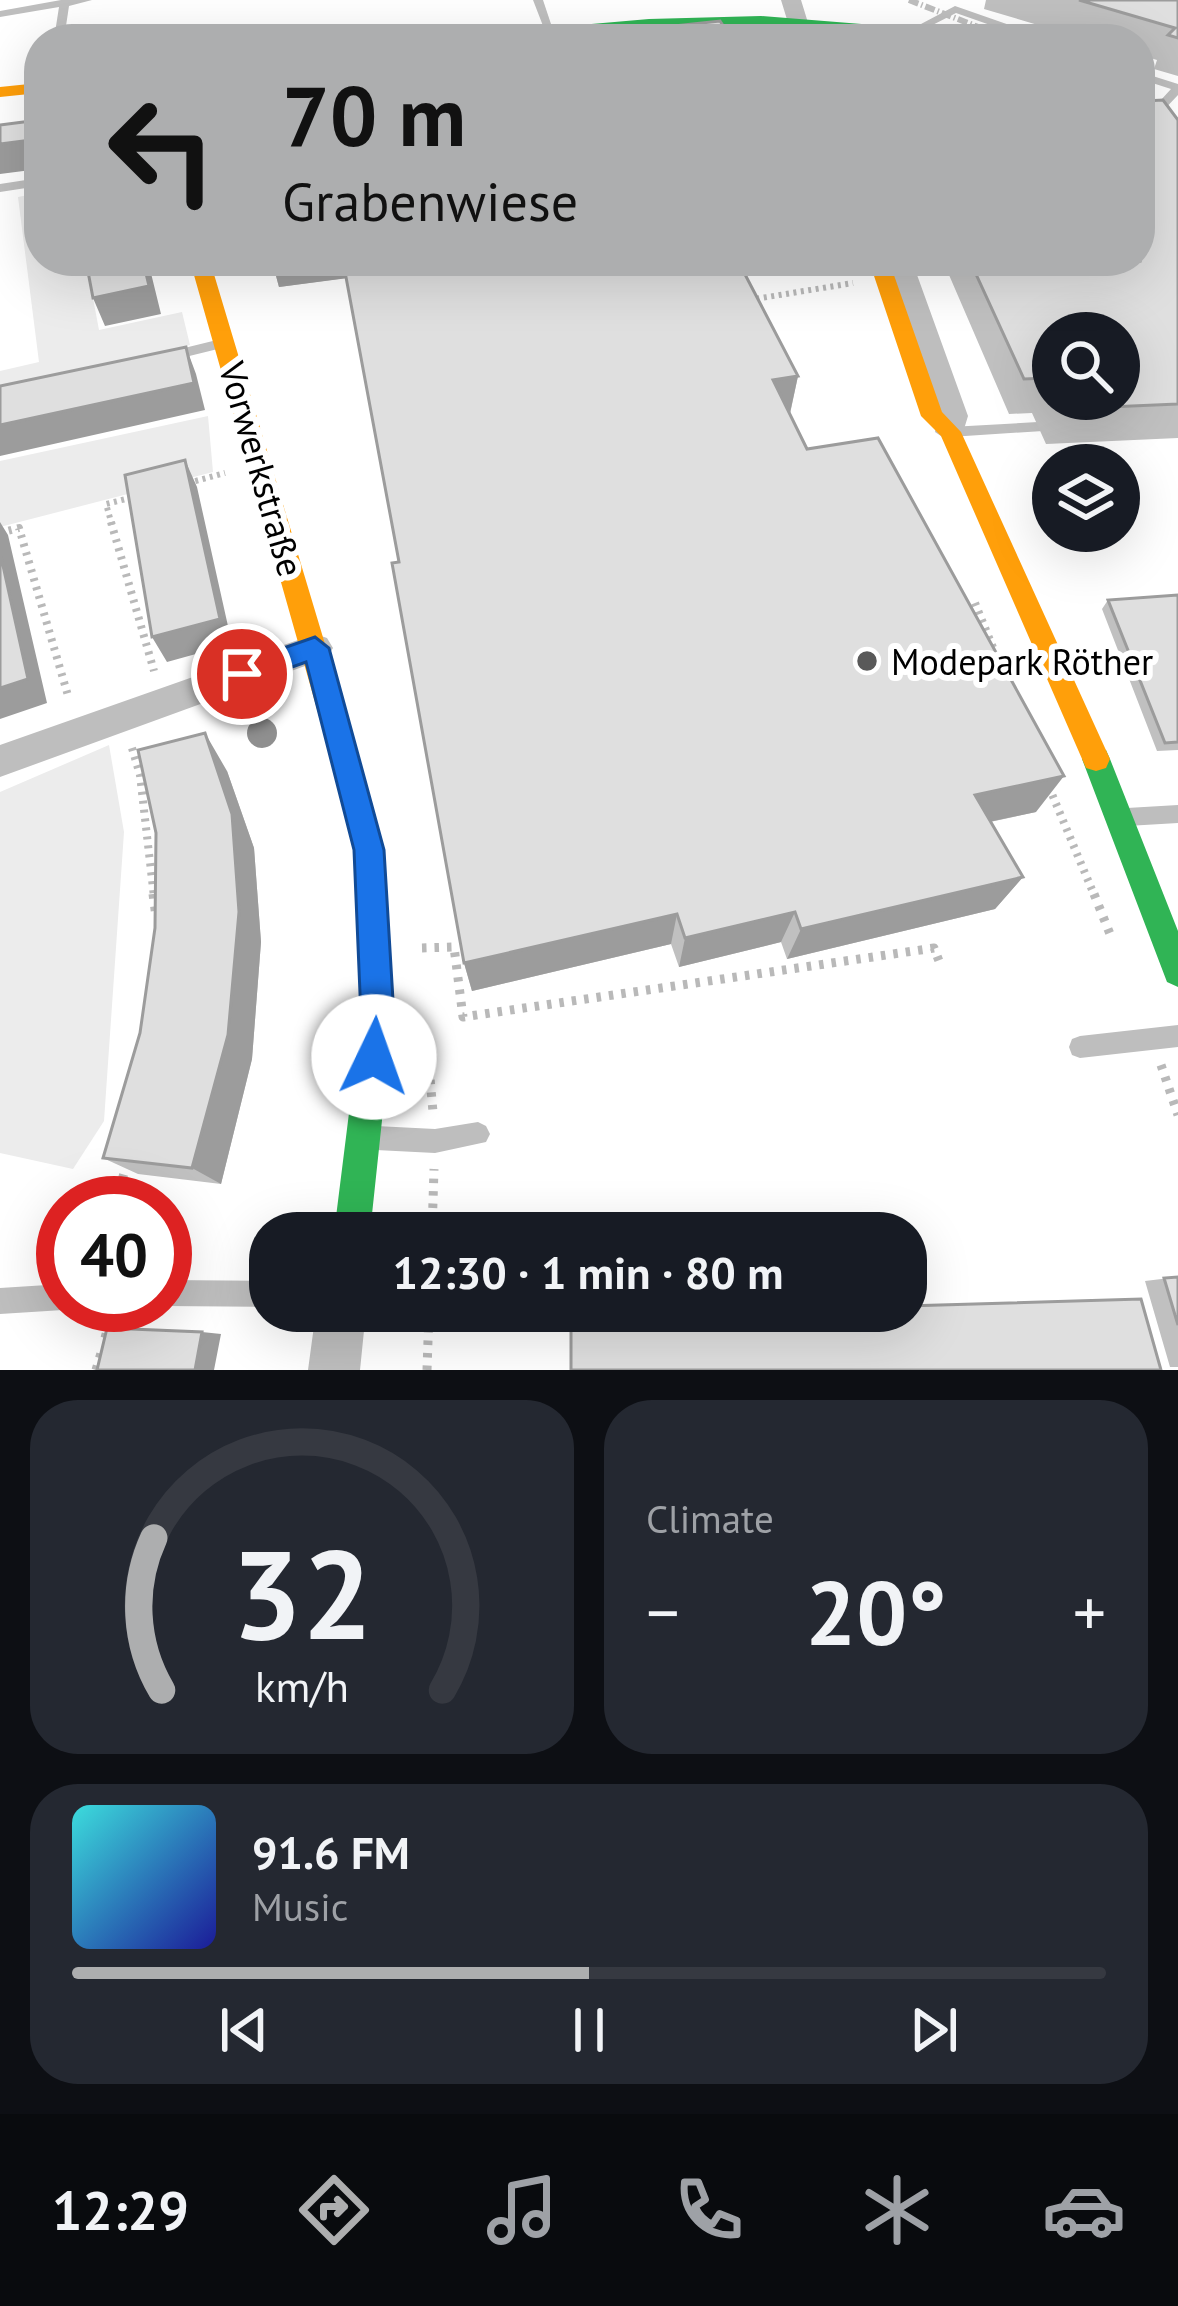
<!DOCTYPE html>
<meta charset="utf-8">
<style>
:root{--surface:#171b24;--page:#242831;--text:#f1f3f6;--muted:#9ea1a6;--line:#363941;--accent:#adaeaf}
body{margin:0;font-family:"PT Sans",sans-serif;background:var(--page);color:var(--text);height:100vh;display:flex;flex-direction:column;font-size:45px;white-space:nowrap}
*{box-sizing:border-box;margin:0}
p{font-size:39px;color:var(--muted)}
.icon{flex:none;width:66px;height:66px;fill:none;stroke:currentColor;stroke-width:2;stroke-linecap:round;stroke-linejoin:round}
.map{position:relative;height:1370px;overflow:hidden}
.sheet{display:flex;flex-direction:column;gap:30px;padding:30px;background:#0d0f14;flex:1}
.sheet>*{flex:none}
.guide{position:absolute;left:24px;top:24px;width:1131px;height:252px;border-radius:48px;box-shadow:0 12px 48px #0002;background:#adaeaf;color:#111;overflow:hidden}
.fabs{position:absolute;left:1032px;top:312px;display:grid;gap:24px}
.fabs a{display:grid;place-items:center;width:108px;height:108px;border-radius:50%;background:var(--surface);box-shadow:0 12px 48px #0002;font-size:60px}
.speed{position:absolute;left:36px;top:1176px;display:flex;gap:24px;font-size:60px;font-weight:700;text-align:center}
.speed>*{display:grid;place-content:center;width:156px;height:156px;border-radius:50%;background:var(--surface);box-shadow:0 12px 48px #0002;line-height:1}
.speed .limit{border:18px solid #d22;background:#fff;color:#111}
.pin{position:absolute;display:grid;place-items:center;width:102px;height:102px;color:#fff;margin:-51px;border:6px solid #fff;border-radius:50%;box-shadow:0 3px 12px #0007}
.me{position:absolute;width:132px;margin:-66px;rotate:3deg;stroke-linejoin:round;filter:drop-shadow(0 0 9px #0008)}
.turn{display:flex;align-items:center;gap:42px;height:252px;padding:0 60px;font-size:54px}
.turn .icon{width:156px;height:156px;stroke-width:2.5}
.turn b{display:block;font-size:84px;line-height:102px}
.big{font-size:90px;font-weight:600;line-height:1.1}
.sheet .tile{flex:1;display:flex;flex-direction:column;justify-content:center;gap:18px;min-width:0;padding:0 42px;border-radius:48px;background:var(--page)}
.sheet .dial{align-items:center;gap:0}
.dial svg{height:312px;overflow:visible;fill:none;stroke:var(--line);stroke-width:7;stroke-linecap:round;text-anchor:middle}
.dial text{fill:var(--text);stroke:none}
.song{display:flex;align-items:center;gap:36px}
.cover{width:144px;height:144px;border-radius:18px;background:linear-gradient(135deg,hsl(180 70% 55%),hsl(240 70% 35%))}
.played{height:12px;border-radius:6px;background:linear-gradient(90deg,var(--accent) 50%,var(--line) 50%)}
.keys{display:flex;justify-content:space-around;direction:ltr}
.heat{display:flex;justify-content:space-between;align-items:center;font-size:66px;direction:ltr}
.sheet .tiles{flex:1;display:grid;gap:30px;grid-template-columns:1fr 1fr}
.tile:last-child{grid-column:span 2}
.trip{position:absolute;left:249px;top:1212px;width:678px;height:120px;border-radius:48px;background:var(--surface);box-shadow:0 12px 48px #0002;font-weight:600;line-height:120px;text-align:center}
.tabs{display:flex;height:192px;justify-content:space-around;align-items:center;background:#090b0e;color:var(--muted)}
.tabs .icon{width:84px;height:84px}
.tabs .selected{color:var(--accent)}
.tabs b{font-size:54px;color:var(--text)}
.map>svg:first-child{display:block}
.green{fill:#ececec}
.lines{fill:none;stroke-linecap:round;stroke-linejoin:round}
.path-far3{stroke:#b9b9b9;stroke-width:4.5;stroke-dasharray:1.5 3;stroke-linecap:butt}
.path-far2{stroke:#b9b9b9;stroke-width:6;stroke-dasharray:3 4.5;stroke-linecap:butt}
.path-far1{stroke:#b9b9b9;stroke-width:8;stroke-dasharray:3 6;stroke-linecap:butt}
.path{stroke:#b9b9b9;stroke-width:9;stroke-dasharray:4.5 8;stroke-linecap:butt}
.lane{fill:#bebebe;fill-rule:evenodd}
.street{fill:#bebebe;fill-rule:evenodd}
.fast{fill:#30b455;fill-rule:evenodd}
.slow{fill:#ff9f0a;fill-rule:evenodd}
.rail{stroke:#bebebe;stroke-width:6;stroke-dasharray:10 3 1.5 3;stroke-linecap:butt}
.tree{fill:#8f8f8f}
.wall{fill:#c0c0c0;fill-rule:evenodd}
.shaded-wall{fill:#9c9c9c}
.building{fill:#dfdfdf;stroke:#9c9c9c;stroke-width:3}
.route{fill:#1a73e8;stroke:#114b97;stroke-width:3}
.poi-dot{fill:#595959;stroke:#fff;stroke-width:4.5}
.labels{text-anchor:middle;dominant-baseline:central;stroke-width:12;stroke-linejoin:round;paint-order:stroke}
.street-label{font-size:36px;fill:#000;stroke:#fff}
.poi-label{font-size:36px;fill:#000;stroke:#fff;text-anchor:start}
</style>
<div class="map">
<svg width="1178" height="1370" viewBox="0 0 1178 1370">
<rect width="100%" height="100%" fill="#fff"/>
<path class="green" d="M39,193v68h47l13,69 83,-18 8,33 -190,42v-16l39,-9 -21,-165z
M208,416l5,56 -213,55v-66z
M109,745l15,87 -20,289 -31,48 -73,-16v-361z"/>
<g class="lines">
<path class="path-far3" d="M430,34l1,5"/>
<path class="path-far2" d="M749,300l104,-17
M188,483l37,-10
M112,525l-6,-21 32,-8"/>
<path class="path-far1" d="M111,522l43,149
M0,533l19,-5 50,171
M975,603l19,47
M132,748l8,27 14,122
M1049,787l46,110"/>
<path class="path" d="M153,894l3,23
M1094,894l18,45
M422,948l32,-1 9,70 471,-69 5,13
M428,1055l5,57
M1161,1065l17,50
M116,1203l12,-45
M432,1233l2,-64
M105,1338l9,-33
M96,1370l5,-17
M427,1370l2,-59"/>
<path class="lane" d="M61,0h31l-23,6 -5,33h-10l5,-32 -59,10v-6z
M533,0h10l11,33 -9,-2z
M955,6l89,31 1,2h-15l-74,-26 -43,22 -9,-2z
M1140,72l38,12v11l-19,20 -10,-2 22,-24 -31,-10z
M39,178v8l-39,6v-8z
M225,338l5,2v6l-61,15 -7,-5 2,-3z
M1038,422l7,5 -2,4 -93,6 -8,-5 8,-5z
M1178,805v18l-51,3 -7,-3 -3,-6 3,-6 7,-3z
M1178,1025v22l-98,11 -8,-3 -3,-8 3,-8 8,-3z
M478,1122l8,4 4,8 -4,8 -51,11 -59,-3 -8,-4 -4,-8 4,-8 8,-4 59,3z
M165,1280l105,1v26l-105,-1z
M63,1284v21l9,1 -9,4 -63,4v-26z"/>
<path class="street" d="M781,0h20l12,39h-20z
M886,261h26l56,155 -7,23 -11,3 -15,-10 3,-16z
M315,634l12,4 6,10 -6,10 -327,119v-32z
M316,1311h50l-6,59h-52z"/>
<path class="fast" d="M761,16l113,9 65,14 -178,-14 -291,14 8,-5 171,-15z
M338,722l10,4 4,8 32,116 9,167 -23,216h-36l27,-216 -7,-167 -30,-116 4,-8z
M1096,747l10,3 4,9 68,172v56l-11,-5 -85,-223 4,-9z"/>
<path class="slow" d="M39,83v10l-39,4v-10z
M190,261h20l142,473 -4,8 -10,4 -10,-4 -4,-8z
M869,261h20l53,151 19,20 149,327 -4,9 -10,3 -10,-3 -145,-332 -20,-20z"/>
<path class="rail" d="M909,0l100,39"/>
</g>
<circle class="tree" cx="262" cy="733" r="15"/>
<path class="wall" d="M986,0h192v76l-24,-7 3,-9 -17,-5v-16h-55l-101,-30z
M872,27l24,8 -1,4h-26z
M1145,101l33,19v318l-132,6 -14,-31 -23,1 -66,-153h197zM1053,333l66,66h-66z
M272,261h466l60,115 -8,38 17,35 229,363 -46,10 33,55 -28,32 -208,50 -6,-17 -102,25 -8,-23 -199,47 -8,-28 -65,-401 -53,-284 -67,9z
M1178,595v155l-21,1 -55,-142 6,-9z
M227,771l27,77 7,94 -9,117 -31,125 -83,-10 -35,-16 37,-125 15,-105 1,-95z
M1178,1277v90h-8l-25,-86z"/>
<path class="shaded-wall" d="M39,139v30l-39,5v-30z
M143,261h5l13,53 -56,12 -12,-28z
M272,261h72l4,17 -69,9z
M186,347l10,27 9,36 -205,46v-31z
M798,376l-10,46 -15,-42z
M185,460l12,27 35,157 -65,18 -15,-25z
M0,522l8,13 39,168 -47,16z
M205,733l22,38 27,77 7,94 -9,117 -31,125 -29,-16z
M1064,776l-28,36 -85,18 24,-35z
M1023,877l-28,32 -208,50 14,-30z
M795,912l-14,30 -102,25 6,-29z
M677,914l-6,30 -199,47 -8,-28z
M202,1332l19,2 -7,36h-19z"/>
<path class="building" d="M1079,0h99v38l-10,-3 7,-7z
M720,21l12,18h-180z
M892,26l4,9h-21l-3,-8z
M1140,94l5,7 18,-1 15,20v284l-115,5 -5,-10h61v-66h-66v56l-5,-11 -24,1 -54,-118h170z
M39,120v19l-39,5v-19z
M86,261h57l6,25 -56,12z
M343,261h395l60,115 -25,4 34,69 71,-11 186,338 -89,19 48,82 -222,52 -6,-17 -110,26 -8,-24 -213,49 -72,-400 7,-1z
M186,347l8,36 -194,42v-39z
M185,460l35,159 -68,18 -27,-162z
M0,552l28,127 -28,9z
M1178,595v147l-13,1 -57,-143z
M205,733l27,81 7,98 -11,123 -36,133 -89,-10 37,-125 15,-105 1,-95 -18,-83z
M1178,1277v48l-14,-47z
M1141,1299l20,71h-590v-56l131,-3h204v-5z
M107,1328l95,4 -7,38h-98z"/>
<path class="route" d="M315,637l14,11 55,202 10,167 -9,52 -11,5 -12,-5 -5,-12 4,-40 -7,-167 -48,-188 -64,23 -14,-11 4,-8z"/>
<circle class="poi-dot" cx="867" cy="661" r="12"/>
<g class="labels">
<g class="street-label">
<text transform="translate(262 469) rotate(74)">Vorwerkstraße</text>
</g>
<g class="poi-label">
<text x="891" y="661">Modepark Röther</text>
</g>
</g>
</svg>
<div class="fabs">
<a><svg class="icon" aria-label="search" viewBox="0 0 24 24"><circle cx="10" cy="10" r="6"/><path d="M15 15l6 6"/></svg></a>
<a><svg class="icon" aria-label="layers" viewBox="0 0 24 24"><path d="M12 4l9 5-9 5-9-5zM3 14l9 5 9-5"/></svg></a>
</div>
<div class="speed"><div class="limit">40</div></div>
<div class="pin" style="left:242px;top:674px;background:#d93025"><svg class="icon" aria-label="arrive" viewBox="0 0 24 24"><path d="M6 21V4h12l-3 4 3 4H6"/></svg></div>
<svg class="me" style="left:374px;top:1057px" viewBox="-20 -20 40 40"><circle r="19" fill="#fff"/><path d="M0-13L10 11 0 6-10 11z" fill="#1a73e8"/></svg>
<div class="trip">12:30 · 1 min · 80 m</div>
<div class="guide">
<div class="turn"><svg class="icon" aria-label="left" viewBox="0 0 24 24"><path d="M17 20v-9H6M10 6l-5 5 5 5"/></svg><div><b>70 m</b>Grabenwiese</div></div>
</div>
</div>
<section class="sheet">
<div class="tiles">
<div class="tile dial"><svg viewBox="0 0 100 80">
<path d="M14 69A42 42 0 1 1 86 69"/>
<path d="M14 69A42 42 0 0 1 12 30" stroke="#adaeaf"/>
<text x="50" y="56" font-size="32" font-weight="700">32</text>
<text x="50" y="72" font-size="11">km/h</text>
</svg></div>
<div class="tile"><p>Climate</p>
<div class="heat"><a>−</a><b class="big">20°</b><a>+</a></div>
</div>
<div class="tile">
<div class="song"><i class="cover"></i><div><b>91.6 FM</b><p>Music</p></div></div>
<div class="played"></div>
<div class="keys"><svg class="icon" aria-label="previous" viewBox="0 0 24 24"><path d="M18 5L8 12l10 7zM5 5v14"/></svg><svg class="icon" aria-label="pause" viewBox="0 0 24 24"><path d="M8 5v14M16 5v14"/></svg><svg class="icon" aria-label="next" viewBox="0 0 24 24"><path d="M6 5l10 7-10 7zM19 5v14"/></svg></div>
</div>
</div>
</section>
<nav class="tabs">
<b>12:29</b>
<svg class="icon selected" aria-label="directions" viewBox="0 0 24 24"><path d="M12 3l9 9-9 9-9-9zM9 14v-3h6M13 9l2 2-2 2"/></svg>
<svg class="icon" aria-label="music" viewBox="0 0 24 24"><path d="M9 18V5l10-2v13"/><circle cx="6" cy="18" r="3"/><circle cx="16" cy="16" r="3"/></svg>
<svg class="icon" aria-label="phone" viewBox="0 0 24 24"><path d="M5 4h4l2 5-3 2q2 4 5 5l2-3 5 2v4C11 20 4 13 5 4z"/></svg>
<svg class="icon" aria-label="climate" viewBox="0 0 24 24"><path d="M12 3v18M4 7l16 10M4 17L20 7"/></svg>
<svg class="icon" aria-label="car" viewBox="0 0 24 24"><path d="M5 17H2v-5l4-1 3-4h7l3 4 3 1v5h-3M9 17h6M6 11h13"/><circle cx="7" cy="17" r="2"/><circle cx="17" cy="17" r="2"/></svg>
</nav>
